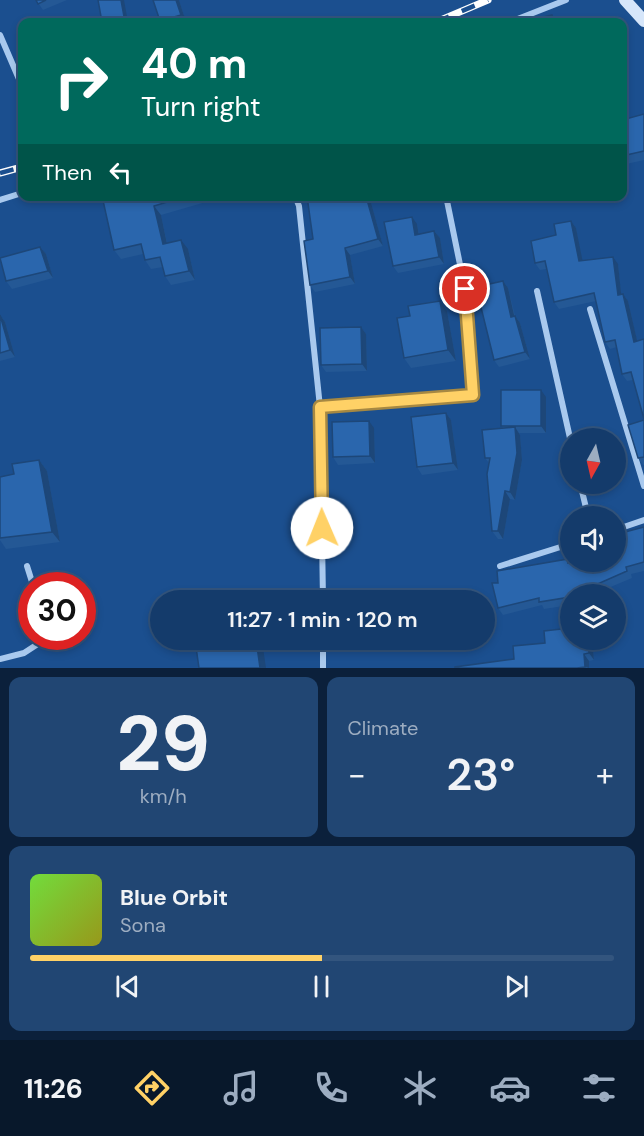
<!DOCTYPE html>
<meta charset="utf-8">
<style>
:root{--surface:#143b6b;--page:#214673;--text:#f1f3f6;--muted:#9dadc1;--line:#33557e;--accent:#ffd166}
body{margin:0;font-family:"DM Sans",sans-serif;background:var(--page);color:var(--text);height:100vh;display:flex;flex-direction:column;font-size:22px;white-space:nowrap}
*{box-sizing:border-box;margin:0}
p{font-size:20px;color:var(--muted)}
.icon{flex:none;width:33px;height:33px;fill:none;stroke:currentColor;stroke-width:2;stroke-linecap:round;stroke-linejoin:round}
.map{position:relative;height:668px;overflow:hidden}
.side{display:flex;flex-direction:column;gap:9px;padding:9px;background:#0b203b;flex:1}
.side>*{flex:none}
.hud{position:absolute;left:18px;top:18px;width:609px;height:183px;border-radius:12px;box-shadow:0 3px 9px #0003,0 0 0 2px var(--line);background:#00695c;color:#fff;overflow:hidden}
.needle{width:39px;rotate:188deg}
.tools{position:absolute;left:560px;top:428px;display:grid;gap:12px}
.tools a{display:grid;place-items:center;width:66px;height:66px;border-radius:50%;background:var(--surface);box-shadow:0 3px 9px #0003,0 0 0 2px var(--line);font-size:30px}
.speed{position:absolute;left:18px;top:572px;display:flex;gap:12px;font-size:30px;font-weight:700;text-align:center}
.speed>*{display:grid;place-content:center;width:78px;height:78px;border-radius:50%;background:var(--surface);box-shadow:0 3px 9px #0003,0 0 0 2px var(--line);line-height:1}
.speed .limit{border:9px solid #d22;background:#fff;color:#111}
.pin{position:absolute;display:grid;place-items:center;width:51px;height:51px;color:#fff;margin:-26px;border:3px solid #fff;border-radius:50%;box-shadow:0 2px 6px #0007}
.me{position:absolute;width:66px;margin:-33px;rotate:359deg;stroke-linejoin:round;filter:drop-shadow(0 0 4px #0008)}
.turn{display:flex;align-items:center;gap:21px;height:126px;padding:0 24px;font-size:27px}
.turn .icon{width:78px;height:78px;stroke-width:2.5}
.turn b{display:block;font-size:42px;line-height:51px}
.then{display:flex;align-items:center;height:57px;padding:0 24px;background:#0003;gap:12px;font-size:22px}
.big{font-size:45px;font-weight:600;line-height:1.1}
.side .card{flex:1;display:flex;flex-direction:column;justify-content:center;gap:9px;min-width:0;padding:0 21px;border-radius:12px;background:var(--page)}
.side .dial{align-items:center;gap:0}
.dial b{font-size:78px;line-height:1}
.song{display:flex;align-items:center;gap:18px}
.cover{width:72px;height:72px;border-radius:9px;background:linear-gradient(135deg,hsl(100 70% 55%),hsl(60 70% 35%))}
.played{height:6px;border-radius:3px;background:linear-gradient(90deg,var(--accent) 50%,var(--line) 50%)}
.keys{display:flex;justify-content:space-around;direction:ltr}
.heat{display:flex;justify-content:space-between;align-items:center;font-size:33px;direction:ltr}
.side .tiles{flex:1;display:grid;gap:9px;grid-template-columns:1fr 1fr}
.card:last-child{grid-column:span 2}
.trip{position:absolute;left:150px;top:590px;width:345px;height:60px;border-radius:30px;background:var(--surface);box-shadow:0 3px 9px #0003,0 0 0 2px var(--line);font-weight:600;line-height:60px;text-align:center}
.tab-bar{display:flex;height:96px;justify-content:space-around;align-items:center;background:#08182b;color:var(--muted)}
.tab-bar .icon{width:42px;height:42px}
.tab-bar .on{color:var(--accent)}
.tab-bar b{font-size:27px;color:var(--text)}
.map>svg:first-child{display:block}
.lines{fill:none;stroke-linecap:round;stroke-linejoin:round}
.street{stroke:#a9c9ee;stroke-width:6}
.secondary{stroke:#d6e6fa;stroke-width:12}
.rail-casing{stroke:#fff;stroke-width:7}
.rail{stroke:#1b4f8f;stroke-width:4.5;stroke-dasharray:14;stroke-linecap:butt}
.wall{fill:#245895}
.shaded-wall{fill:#1d4779}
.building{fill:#2a66ad;stroke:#1d4779;stroke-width:1.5}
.route-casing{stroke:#a68842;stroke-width:15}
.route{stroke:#ffd166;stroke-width:10}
</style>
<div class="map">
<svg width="644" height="668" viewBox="0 0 644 668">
<rect width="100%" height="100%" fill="#1b4f8f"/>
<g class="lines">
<path class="street" d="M510,22l56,-22
M0,35l22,51
M295,196l4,10 21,201 3,193
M0,200l22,-7
M537,291l33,147
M590,309l54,177
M320,407l153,-12 -8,-106 -19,-93
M580,483l8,33
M615,530l29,-10
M27,566l6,19
M500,566l70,-22
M323,639v29
M0,659l24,-6 26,-17"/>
<path class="secondary" d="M625,0l19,21"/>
<g class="rail-casing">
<path id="rail" d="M436,22l52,-22
M0,173l22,-6"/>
</g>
<use href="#rail" class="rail"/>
</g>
<path class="wall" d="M36,0h31l-24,10z
M153,0h26l7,22h-25z
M644,114v46l-22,5v-45z
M102,196h103l1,6 -45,13 6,28 21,6 7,31 -24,5 -6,-9 -2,-9 -12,2 -6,-9 -2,-6 -22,5 -7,-9z
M307,196h76l-13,3 13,47 -33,9 5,29 -40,8 -5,-7 3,-46z
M571,221l5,7 6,33 36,3 3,30h2l5,7 9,40 -4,39 -6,1 -5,-7 -5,-27 -7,2 -5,-7 -9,-41 -37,8 -5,-7 -8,-33 -6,1 -5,-7 21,-28z
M417,224l2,10 15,-3 6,7 4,26 -46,9 -5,-7z
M40,247l6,7 7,24 -41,11 -6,-8z
M503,281l5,7 7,28 5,7 10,36 -31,8 -5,-7z
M440,301l7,10 9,50 -45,7 -7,-10 6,-42z
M0,315l5,7 10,35 -15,4z
M361,327l5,7 1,37 -41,1 -5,-7z
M546,397v36h-27l1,2 2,25 -7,40 -5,-1 -7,40h-5l-6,-8 -3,-68 -4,-5 18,-30 -2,-2z
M446,413l5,7 7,50 -36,5 -5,-8z
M644,420v45h-1l-5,-7z
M374,428l1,35 -37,2 -5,-8z
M39,460l8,11 13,71 -54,7 -6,-9v-63l14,-3z
M644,527v44l-13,3 1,4 -38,16h-24v11l-26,4 -2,-4 -39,10 -5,-7v-25l72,-20 56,-25z
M592,639l2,21 -5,1v7h-134l59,-9z"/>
<path class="shaded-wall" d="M121,0h3l4,22h-3z
M176,0h3l7,22 -5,-7z
M622,34l3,3 -2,56h-1z
M366,196h2l2,3 13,47 -5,-7z
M154,206l7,9 8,39 -6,-10z
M412,217l5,7 3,18 -5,-7z
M571,221l5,7 8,40 -5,-7z
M434,231l6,7 4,26 -5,-7z
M181,240l7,9 7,31 -6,-9z
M40,247l6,7 7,24 -5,-7z
M345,248l5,7 5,29 -5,-7z
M613,257l5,7 4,38 -4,-7z
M503,281l5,7 8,36 -5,-7z
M623,294l5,7 11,48 -5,-7z
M440,301l7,10 9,50 -8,-11z
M0,315l5,7 10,35 -5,-7z
M515,316l5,7 10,36 -5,-7z
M361,327l5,7 1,37 -5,-7z
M541,390l5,7v36l-5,-7z
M446,413l5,7 7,50 -5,-7z
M369,421l5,7 1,35 -5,-7z
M515,427l5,8 2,25 -7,40 -5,-8z
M39,460l8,11 13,71 -8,-10z
M505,491l5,8 -7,40 -5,-8z
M256,639l7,9 3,20h-6z
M588,639h4l2,21 -5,-7z
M584,654l5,7v7l-4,-1z"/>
<path class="building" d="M36,0h10l-8,4z
M98,0h23l4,22h-23z
M153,0h23l5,15 -21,6z
M552,15l2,7h-31z
M644,114v37l-22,5v-36z
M102,196h85l-33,10 9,38 18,-4 8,31 -24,5 -5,-19 -15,3 -4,-16 -27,6z
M307,196h59l12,43 -33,9 5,29 -40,8 -6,-44 9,-2z
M412,217l3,18 19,-4 5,26 -46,9 -9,-44z
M571,221l8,40 34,-4 5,38 5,-1 11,48 10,-3v80l-13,-47 -9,2 -7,-34 -10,2 -11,-49 -40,9 -9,-41 -10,2 -4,-22 25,-6 -2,-11z
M40,247l8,24 -42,10 -6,-23z
M503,281l8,36 4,-1 10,36 -31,8 -18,-73z
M440,301l8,49 -44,8 -7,-40 13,-2 -2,-10z
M0,315l10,35 -10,3z
M361,327l1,37 -41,1 -1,-37z
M501,390h40v36h-40z
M446,413l7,50 -36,4 -6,-50z
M644,420v37l-6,1 -10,-33z
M369,421l1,35 -37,1 -1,-35z
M515,427l2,26 -7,39 -5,-1 -7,40h-6l-5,-57 3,-16h-5l-3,-28z
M39,460l13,72 -52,6v-61l14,-3 -2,-10z
M644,527v35l-18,5 1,4 -52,23h-5v3l-31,5v-4l-41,10 -6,-25h6l-1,-12 71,-12v4l5,-2h42v-18l11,-5 -1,-6z
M570,628v11h18l1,14 -5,1 1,13 -8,1h-122v-1l59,-8 -1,-13 32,-3 -1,-12z
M246,639h10l4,29h-61l-3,-21z"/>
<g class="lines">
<g class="route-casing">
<path id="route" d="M322,528l-2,-121 153,-12 -8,-106"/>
</g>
<use href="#route" class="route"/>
</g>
</svg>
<div class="tools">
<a><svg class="needle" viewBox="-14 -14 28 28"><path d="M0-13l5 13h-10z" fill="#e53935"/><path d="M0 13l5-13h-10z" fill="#9dadc1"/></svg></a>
<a><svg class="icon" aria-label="sound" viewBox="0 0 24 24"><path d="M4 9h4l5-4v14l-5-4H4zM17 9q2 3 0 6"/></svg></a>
<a><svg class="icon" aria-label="layers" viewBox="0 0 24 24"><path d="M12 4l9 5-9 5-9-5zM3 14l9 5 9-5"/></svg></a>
</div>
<div class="speed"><div class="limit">30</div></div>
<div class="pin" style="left:465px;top:289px;background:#d93025"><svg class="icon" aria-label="arrive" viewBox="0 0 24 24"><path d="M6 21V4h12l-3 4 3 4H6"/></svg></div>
<svg class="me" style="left:322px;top:528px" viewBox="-20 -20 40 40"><circle r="19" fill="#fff"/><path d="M0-13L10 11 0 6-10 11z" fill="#ffd166"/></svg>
<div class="trip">11:27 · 1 min · 120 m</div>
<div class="hud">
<div class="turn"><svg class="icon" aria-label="right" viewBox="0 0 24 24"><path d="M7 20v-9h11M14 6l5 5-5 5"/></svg><div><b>40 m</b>Turn right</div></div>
<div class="then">Then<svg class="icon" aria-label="left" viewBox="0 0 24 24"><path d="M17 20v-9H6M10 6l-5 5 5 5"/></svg></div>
</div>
</div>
<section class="side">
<div class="tiles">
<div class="card dial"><b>29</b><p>km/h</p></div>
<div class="card"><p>Climate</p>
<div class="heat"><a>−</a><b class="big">23°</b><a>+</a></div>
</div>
<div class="card">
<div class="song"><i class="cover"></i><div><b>Blue Orbit</b><p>Sona</p></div></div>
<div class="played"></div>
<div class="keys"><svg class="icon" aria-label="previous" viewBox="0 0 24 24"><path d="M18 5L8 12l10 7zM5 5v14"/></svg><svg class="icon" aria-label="pause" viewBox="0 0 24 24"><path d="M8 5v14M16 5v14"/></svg><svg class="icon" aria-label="next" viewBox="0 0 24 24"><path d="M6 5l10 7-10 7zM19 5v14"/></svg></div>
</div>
</div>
</section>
<nav class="tab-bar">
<b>11:26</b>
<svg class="icon on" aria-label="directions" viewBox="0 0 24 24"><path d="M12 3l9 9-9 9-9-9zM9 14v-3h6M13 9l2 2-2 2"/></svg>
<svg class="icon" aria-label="music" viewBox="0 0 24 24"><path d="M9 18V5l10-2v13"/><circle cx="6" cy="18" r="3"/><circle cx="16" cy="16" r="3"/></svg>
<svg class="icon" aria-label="phone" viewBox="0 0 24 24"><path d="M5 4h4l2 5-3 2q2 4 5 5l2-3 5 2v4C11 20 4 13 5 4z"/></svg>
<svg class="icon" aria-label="climate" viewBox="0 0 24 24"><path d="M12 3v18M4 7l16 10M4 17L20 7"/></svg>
<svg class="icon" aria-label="car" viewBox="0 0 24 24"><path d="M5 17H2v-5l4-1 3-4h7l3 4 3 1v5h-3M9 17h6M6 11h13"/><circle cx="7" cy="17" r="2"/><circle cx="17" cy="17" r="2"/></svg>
<svg class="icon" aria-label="filters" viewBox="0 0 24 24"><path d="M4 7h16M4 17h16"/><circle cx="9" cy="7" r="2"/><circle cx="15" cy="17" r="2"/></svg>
</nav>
